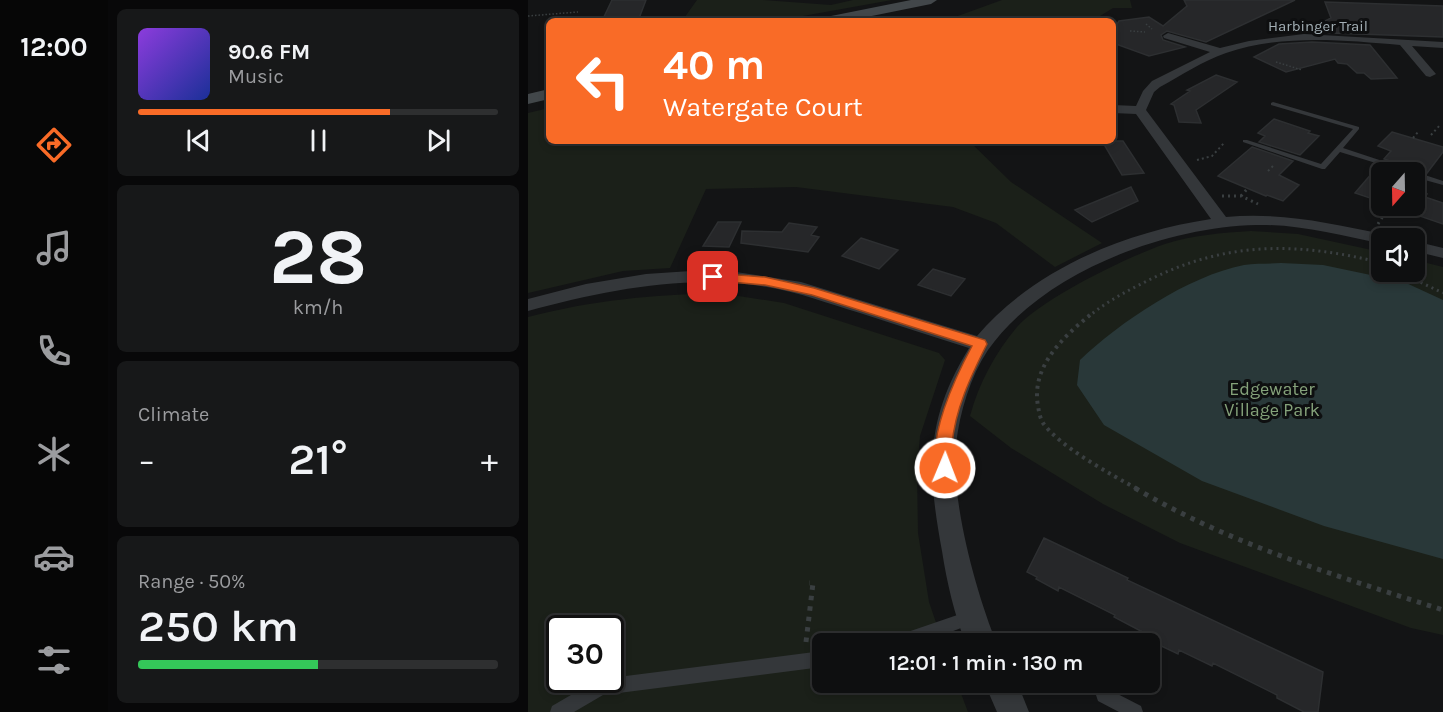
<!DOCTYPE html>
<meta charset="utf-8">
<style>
:root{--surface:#0e0f10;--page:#171819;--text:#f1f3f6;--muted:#9b9c9f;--line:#2e2f30;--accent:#f96b27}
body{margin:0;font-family:Karla,sans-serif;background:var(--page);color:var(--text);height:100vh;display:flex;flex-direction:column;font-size:22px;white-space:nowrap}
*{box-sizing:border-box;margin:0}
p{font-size:20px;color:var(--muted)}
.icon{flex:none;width:33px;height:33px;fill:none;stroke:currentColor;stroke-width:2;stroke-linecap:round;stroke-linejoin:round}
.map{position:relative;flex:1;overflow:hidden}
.panel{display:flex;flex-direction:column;gap:9px;padding:9px;background:#080809;width:420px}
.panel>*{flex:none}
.banner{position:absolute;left:18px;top:18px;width:570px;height:126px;border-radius:9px;box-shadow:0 3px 9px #0003,0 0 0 2px var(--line);background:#f96b27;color:#fff;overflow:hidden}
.needle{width:39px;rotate:200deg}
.fabs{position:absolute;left:843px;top:162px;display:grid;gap:12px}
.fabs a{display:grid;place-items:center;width:54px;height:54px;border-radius:9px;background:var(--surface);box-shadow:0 3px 9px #0003,0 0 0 2px var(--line);font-size:30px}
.speed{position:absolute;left:18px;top:615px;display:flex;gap:12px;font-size:30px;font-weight:700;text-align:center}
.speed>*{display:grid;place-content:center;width:78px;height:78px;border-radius:50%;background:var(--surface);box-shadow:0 3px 9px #0003,0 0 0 2px var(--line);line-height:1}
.speed .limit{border:3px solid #111;border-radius:9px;background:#fff;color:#111}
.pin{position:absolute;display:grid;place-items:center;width:51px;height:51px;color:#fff;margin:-26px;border-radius:12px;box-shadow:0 3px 9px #0006}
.me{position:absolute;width:66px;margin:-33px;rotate:1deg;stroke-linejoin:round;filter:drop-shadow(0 0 4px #0008)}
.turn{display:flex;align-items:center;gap:21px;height:126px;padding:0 18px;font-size:27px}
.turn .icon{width:78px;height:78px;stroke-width:2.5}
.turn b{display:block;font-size:42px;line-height:51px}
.big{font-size:45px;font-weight:600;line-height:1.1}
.panel .card{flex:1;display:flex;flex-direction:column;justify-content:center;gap:9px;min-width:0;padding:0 21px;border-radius:9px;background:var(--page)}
.panel .dial{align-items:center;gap:0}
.dial b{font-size:78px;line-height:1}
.song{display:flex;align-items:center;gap:18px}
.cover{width:72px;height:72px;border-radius:9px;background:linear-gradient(135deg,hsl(270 70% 55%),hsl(230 70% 35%))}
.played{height:6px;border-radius:3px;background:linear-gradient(90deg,var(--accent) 70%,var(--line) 70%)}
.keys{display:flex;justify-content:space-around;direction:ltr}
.heat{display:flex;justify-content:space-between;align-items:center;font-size:33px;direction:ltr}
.charge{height:9px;border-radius:4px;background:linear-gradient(90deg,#34c759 50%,var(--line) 0)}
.trip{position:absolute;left:284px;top:633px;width:348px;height:60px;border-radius:9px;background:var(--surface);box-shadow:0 3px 9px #0003,0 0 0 2px var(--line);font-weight:600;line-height:60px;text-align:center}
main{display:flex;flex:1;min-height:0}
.tabs{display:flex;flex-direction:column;width:108px;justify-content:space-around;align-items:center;background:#060606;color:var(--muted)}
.tabs .icon{width:42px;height:42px}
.tabs .on{color:var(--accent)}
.tabs b{font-size:27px;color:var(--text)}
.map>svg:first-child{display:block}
.green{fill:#1b2019;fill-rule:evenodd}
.water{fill:#293839}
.building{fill:#262729;stroke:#2d2f31;stroke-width:1.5}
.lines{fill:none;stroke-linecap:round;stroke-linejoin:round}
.path-far4{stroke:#3a3f41;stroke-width:1.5;stroke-dasharray:1.5 2;stroke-linecap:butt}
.path-far3{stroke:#3a3f41;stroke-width:2;stroke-dasharray:2 3;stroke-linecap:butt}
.path-far2{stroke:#3a3f41;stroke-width:3;stroke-dasharray:2 4;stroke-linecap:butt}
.path-far1{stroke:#3a3f41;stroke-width:4;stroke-dasharray:3 4.5;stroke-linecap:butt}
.path{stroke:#3a3f41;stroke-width:5;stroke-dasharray:4.5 6;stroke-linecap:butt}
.service{fill:#34373a;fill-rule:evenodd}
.minor{fill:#34373a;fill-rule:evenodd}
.secondary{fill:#42474a;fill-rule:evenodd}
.route{fill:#f96b27;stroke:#a24619;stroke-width:1.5}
.labels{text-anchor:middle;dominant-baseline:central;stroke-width:6;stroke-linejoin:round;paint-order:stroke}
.far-street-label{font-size:15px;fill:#a4b0b6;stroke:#0e0f10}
.park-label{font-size:18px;fill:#85a27a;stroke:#0e0f10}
</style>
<main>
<nav class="tabs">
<b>12:00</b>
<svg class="icon on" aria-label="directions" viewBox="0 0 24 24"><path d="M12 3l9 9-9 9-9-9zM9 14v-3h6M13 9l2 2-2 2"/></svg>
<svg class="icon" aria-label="music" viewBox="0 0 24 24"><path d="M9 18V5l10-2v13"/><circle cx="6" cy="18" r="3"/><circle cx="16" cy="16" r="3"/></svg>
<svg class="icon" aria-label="phone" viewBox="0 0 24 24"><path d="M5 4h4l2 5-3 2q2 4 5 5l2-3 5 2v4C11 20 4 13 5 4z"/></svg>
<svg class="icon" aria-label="climate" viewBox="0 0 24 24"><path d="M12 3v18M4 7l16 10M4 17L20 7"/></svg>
<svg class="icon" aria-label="car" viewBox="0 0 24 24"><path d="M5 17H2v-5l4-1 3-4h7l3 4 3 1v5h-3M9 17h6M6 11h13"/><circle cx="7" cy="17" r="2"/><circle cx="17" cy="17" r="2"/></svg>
<svg class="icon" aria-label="filters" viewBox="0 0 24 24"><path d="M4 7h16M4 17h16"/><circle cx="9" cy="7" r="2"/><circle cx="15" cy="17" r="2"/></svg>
</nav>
<section class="panel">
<div class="card">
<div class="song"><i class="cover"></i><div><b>90.6 FM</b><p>Music</p></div></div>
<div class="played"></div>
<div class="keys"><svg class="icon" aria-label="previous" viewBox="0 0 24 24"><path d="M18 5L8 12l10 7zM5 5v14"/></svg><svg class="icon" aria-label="pause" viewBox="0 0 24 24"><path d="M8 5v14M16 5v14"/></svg><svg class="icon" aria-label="next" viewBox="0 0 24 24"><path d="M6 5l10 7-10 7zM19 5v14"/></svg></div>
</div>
<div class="card dial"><b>28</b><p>km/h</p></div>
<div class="card"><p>Climate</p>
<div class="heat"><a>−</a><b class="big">21°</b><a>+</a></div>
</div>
<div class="card"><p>Range · 50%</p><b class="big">250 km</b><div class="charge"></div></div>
</section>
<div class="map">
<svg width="915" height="712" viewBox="0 0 915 712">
<rect width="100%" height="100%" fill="#131415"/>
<path class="green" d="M169,0h66l68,5 22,-5h39l-117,21h-93z
M474,0h128l2,8h-19l-21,13h-148z
M21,108v33h420l42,41 91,61 -47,24 -59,-44 -43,-16 -157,-20 -90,2 -36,79 -47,3 -95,22v-180z
M723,231l47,3 83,18 1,20h32l1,-12 28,7v368l-32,-7 -231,-85 -77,-39 -92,-56 -41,-32c9,-33 25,-63 47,-89 26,-29 110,-70 148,-83 27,-9 57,-11 86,-13z
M191,293l65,10 155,50 6,7 -25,76 -3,36 1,61 11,69 14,41 -121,1v38l135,1 11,29h-440v-395c66,-17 123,-22 191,-24zM32,628h50v52h-50z"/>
<path class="water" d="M753,263l42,2 81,17 39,18v259l-119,-33 -122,-45 -98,-56 -27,-40 3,-25c40,-38 108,-84 164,-95 12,-2 25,-1 37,-2z"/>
<path class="building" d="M84,0h34l-8,21h-36z
M656,0h111l-89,42 -39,-11 -6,4 2,5 22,7 -36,9 -36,-13v-13l6,-9 30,-4 14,9 24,-20z
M797,2l118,4v31l-139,-5 27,-14z
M784,42l58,3 27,33 -26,1 -7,-6h-7l-10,-9 -9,-1 -3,-4 -49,13 -32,-15 25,-13z
M688,75l21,7 -41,28 5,13 -22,-1 -5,-17 -3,-1 19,-13 -3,-1z
M746,119l36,12 -2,2 11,3 -19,19 -41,-13 6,-6 -7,-3z
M864,132l51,15v5l-16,21 -43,-14 7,-8 -13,-5z
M574,141h21l21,32 -22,2z
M724,147l41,14 -14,14 20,10 -16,16 -16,-6 -1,1 -48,-20z
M850,166l21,6h-17v30l-27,-9z
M603,187l7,14 -46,21 -17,-12z
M886,190l13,4 -2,3 18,6v21l-52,-18h23z
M190,222h23l-12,25 -26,-1z
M261,223l28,4 -6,8 8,2 -11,15 -67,-9 1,-12 40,1z
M333,238l37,12 -19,19 -37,-13z
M405,269l32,10 -14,17 -33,-11z
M516,538l84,40 -1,2 196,92 -5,40h-14l-27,-14v-3l-64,-32 -1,3 -33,-16 -1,4 -25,-12 1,-4 -40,-21 1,-2 -56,-28 -1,4 -22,-12 1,-2 -10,-5z"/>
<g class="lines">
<path class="path-far4" d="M0,16l50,-4
M618,24l6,5
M602,31l15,1
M748,62l26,8"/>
<path class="path-far3" d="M903,135l9,-10
M885,138l5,-6
M669,160l15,-4 13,-14
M740,171l5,-5"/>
<path class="path-far2" d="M694,196h19l17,8
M713,196l6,-7
M850,224l11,-18
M871,272l44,21
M560,317c19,-16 41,-27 63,-38 77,-38 148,-37 231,-16"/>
<path class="path-far1" d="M562,315c-28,23 -59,52 -52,91 1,6 2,12 5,17 18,25 68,51 94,66"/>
<path class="path" d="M607,488c96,57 203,88 308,122
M47,628l2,-7
M278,642l7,-59h-4"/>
<path class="service" d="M745,102l86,25v2l-16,19 100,33v4l-29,-8v-5h-9l-65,-20 -15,17h-3l-79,-27v-2h4l74,24 32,-35 -82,-24v-2z
M441,611l5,2 2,5 -2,5 -5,2 -50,19h-30l2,-5 5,-3z
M294,651v16l-219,28 -29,17h-24l2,-6 43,-25 15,-1v-2z
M576,687l37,19 2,6h-24l-21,-11 -2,-6 2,-6z"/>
<path class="minor" d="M640,33l52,15 29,-7 55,-7 139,8v6l-31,-2 24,28 -6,3 -4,-1 -26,-31c-57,-5 -119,-11 -174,8 -23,8 -44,22 -66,34l-6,5 -8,18 80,107c54,-5 104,6 156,17l8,4h-8v6c-42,-9 -84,-20 -126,-19 -92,2 -214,48 -268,125 -18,27 -28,62 -32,94 -6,54 20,149 41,200h-31c-12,-31 -19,-61 -24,-93 -15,-81 -17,-131 27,-203 -37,-12 -73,-23 -109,-35 -31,-9 -61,-21 -93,-26 -81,-13 -161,3 -239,24v-12l58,-15 60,-10 60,-4 30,2 65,10 176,54c57,-67 148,-104 234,-117l-75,-105 -23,-1v-8l23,1 7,-15 9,-10 58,-29 -46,-14 -1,-2z
M886,241l29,7v10l-29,-7z
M456,682h33l12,30h-32z"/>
<path class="secondary" d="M383,0h26l-6,4 -84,17h-28l7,-4z
M21,89v10l-21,5v-10z"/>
</g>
<path class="route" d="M185,273l52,4 49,11 171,52 2,4c-16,32 -32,65 -35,101 -1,10 3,19 -1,28l-6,2 -6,-2c-15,-31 18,-99 33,-127l-160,-51 -47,-10 -56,-5v-5z"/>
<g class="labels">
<g class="far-street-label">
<text x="790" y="26">Harbinger Trail</text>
</g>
<g class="park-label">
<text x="744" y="389">Edgewater<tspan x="744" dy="21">Village Park</tspan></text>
</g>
</g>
</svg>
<div class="fabs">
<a><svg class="needle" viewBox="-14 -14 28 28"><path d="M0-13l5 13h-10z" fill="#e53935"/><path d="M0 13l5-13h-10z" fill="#9b9c9f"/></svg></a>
<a><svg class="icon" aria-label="sound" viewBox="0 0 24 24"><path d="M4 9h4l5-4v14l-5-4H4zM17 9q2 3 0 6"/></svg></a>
</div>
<div class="speed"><div class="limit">30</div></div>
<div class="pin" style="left:185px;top:277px;background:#d93025"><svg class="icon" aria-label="arrive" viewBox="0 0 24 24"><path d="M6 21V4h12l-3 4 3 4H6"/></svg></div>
<svg class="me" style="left:417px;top:468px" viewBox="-20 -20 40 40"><circle r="17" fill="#f96b27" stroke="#fff" stroke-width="3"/><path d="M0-11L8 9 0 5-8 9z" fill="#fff"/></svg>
<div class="trip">12:01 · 1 min · 130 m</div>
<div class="banner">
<div class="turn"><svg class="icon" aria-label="left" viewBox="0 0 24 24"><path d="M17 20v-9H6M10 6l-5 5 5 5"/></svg><div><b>40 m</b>Watergate Court</div></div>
</div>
</div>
</main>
